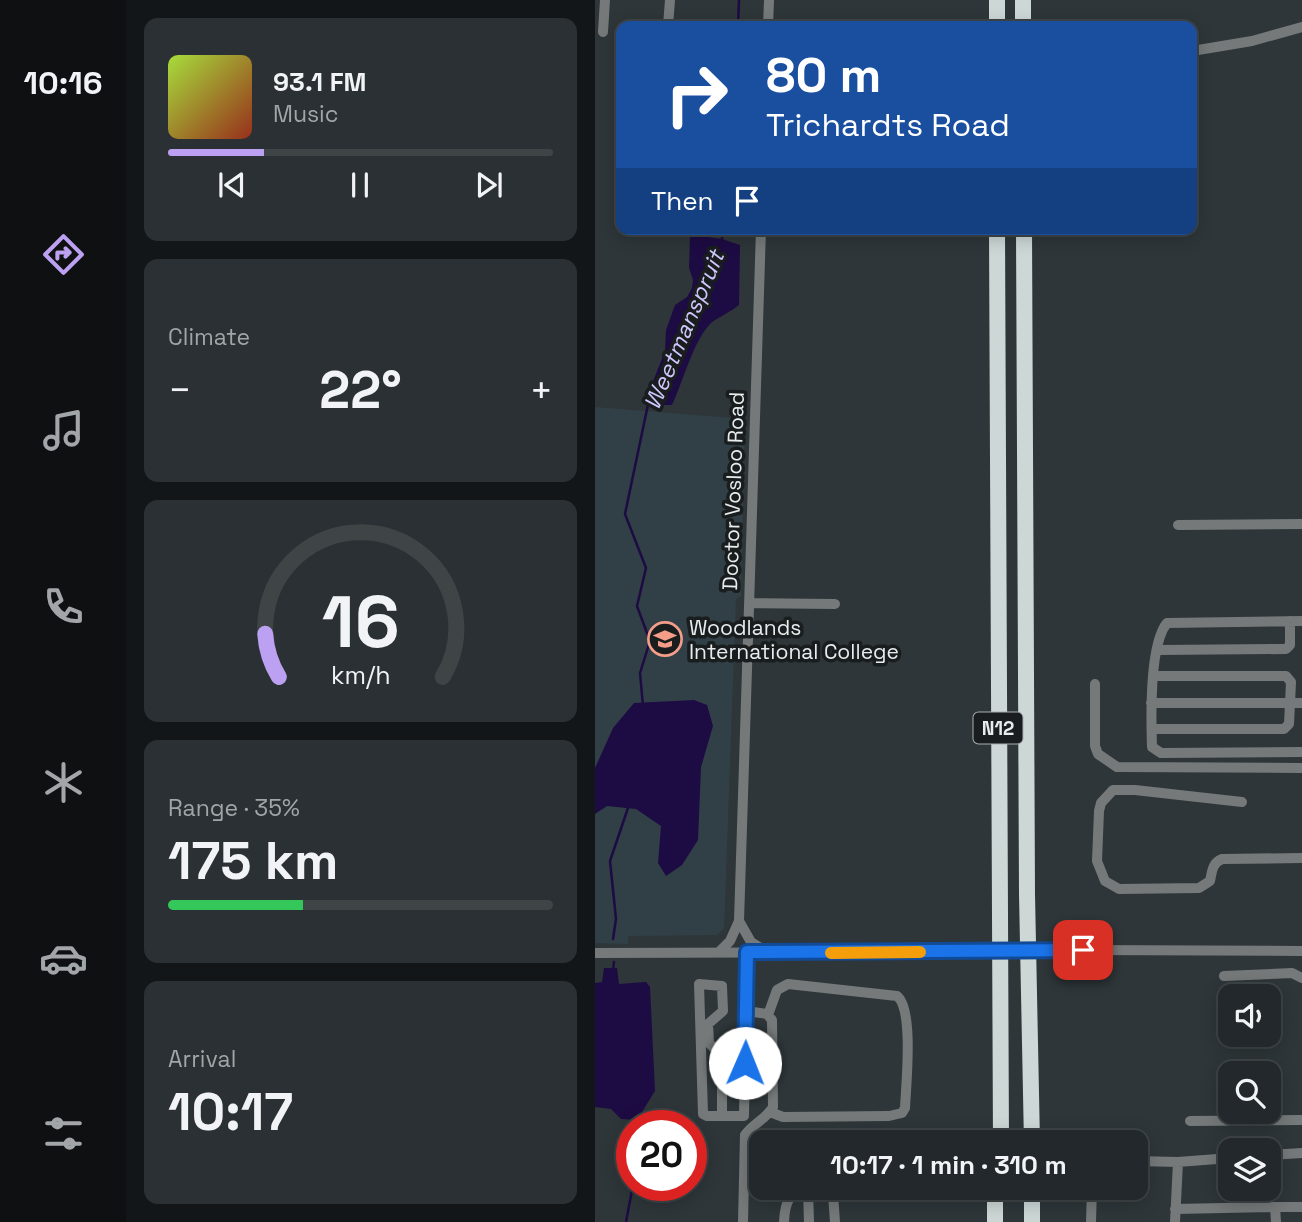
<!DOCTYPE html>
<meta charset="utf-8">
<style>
:root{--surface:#22282b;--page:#2a3033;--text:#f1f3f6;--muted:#a2a6a9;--line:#3f4447;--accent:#bca0f2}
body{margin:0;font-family:"Space Grotesk",sans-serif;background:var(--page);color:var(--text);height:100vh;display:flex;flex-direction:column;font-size:26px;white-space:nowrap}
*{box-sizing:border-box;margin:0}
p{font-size:23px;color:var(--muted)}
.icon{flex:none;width:38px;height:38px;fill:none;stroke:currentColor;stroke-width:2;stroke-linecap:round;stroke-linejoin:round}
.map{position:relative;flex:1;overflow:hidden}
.details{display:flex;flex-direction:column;gap:18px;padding:18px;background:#131618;width:469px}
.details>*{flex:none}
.top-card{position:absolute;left:21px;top:21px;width:581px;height:214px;border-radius:14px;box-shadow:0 4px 18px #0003,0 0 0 2px var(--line);background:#1a4fa0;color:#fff;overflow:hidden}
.fabs{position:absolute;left:623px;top:984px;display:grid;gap:14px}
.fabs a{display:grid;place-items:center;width:63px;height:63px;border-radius:14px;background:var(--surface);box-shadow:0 4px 18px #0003,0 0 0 2px var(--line);font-size:35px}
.speed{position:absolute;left:21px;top:1110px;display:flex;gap:14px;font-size:35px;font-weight:700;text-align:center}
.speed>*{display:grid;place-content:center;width:91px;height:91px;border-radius:50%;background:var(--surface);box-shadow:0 4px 18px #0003,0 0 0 2px var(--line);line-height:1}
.speed .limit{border:10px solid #d22;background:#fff;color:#111}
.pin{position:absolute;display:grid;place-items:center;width:60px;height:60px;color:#fff;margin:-30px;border-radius:14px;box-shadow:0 4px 10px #0006}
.me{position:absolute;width:77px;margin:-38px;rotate:1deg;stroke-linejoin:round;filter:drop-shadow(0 0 5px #0008)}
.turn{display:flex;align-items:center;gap:24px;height:147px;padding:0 35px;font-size:32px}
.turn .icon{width:91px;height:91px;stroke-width:2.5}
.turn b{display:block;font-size:49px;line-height:60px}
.then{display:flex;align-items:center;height:66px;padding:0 35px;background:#0003;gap:14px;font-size:26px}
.big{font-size:52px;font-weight:800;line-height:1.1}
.details .widget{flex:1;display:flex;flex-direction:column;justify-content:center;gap:10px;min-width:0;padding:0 24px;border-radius:14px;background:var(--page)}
.details .dial{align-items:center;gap:0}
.dial svg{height:182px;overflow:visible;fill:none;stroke:var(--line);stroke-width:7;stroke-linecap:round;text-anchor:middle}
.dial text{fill:var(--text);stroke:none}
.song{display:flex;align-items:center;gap:21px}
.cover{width:84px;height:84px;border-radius:10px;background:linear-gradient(135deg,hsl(80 70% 55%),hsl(10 70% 35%))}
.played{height:7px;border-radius:4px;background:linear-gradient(90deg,var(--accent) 25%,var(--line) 25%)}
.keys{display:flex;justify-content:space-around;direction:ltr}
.heat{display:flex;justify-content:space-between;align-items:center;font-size:38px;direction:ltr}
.charge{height:10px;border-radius:5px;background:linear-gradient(90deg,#34c759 35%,var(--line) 0)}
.trip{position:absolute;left:154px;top:1130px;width:399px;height:70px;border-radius:14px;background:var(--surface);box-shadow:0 4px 18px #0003,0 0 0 2px var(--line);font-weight:800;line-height:70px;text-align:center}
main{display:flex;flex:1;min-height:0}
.tab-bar{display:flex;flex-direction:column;width:126px;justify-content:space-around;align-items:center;background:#0e1011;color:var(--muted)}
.tab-bar .icon{width:49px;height:49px}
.tab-bar .selected{color:var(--accent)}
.tab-bar b{font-size:32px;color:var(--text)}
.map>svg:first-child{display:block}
.built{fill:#314046}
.water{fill:#1d0b43}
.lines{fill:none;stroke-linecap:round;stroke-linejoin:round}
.stream{stroke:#1d0b43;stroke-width:2.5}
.minor{stroke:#757979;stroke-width:10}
.highway{stroke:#ccd7d6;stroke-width:16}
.minor-bridge{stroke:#757979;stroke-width:10}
.route-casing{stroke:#114b97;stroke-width:18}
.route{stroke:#1a73e8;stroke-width:12}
.slow{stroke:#f59e0b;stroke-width:12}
.labels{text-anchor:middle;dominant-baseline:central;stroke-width:7;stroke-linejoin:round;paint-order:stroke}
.shield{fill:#191d1e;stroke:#a9aeb0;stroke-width:2}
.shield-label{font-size:19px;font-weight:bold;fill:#e7ecee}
.street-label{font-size:21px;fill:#e7ecee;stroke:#191d1e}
.poi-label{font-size:21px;fill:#e7ecee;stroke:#191d1e;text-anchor:start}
.water-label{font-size:23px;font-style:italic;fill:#cec6fd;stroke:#191d1e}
</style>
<main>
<nav class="tab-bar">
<b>10:16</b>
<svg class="icon selected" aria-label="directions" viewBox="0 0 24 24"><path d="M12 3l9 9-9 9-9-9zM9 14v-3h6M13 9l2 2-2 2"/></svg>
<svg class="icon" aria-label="music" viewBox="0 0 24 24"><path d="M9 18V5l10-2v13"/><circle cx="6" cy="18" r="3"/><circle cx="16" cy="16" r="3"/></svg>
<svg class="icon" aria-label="phone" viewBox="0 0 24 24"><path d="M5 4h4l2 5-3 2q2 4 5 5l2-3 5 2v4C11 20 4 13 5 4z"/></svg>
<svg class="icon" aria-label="climate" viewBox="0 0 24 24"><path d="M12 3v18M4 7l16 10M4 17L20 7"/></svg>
<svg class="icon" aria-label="car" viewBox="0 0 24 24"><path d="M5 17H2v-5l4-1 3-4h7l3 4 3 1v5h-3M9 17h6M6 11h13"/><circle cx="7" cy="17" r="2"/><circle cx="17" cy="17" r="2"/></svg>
<svg class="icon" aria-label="filters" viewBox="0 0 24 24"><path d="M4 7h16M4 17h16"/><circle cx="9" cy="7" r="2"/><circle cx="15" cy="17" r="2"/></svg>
</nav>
<section class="details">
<div class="widget">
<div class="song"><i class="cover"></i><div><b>93.1 FM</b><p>Music</p></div></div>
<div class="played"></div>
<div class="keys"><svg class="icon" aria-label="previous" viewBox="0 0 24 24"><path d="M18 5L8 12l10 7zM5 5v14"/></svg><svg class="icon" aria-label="pause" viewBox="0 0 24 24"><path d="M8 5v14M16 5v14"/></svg><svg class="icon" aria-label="next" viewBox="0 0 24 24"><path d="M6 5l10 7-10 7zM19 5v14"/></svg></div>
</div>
<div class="widget"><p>Climate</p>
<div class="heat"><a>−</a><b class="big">22°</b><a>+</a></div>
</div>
<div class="widget dial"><svg viewBox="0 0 100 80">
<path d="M14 69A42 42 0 1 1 86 69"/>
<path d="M14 69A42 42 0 0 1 8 50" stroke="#bca0f2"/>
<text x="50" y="56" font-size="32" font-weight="700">16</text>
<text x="50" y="72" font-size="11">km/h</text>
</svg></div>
<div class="widget"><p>Range · 35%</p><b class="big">175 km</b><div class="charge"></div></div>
<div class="widget"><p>Arrival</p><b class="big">10:17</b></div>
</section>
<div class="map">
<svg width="707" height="1222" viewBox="0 0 707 1222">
<rect width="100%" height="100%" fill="#2e3639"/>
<path class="built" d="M0,407l150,12 -4,177 -5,3 -12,329 -7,7 -89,1v8l-33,-1z"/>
<path class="water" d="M99,235l28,4 18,6 -1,60c-7,6 -22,13 -28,18 -18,18 -28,59 -39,82h-12l-6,-2 -4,-7v-7l15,-38 1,-21 9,-25 12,-8 5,-9 1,-8 -4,-12 1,-31z
M99,700l13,5 6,21 -12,41 -3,73 -16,25 -16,11 -8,-13 3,-37 -25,-17 -29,-3 -12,8v-46l18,-40 21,-25z
M9,968h13l2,16 27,-2 4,5 5,104 -18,29 -16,-1 -10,-10 -16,-2v-124l7,-1z"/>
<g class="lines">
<path class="stream" d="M143,26l1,-26
M127,240l1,-11
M48,706l-3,-33 10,-32 -13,-35 9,-38 -21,-54 25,-119
M18,939l3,-20 -6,-58 19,-56
M18,970l1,-8
M31,1222l7,-37"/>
<path class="minor" d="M73,26l2,-26
M173,26l1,-26
M8,32l2,-32
M597,51l60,-10 50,-14
M583,525l124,-1
M154,603l86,1
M707,621l-135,2c-18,22 -16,95 -15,124l9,6 141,-1
M563,650l128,-1 4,-4v-24
M500,684v62l3,8 19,13 185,1
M556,703h151
M557,729h132l5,-5 2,-42 -5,-6h-133
M647,802l-107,-12h-22l-12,13 -2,8 -2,50 8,20 14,8 80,-1 11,-7c2,-9 2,-18 12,-22l80,-1
M144,921l12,21 16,10
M488,950l219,1
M124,952l11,-11 9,-20 22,-692
M0,953l344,-1
M629,976l68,-3 10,5
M173,1015l9,-25 11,-6 109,12c17,13 9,89 8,112l-3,5 -13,3 -106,1 -13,-5
M127,1116v-60l-13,-13 -1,-19 15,-13 -1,-25 -23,-2 4,130 4,2h37l3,-164
M595,1121l112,-1
M674,1155l33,-2
M541,1161l42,1
M232,1188l6,6 2,28
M213,1189l1,33
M580,1209l100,-2
M148,1222l2,-87c8,-11 22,-17 28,-28l-1,-87 -5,-6 -21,-3
M189,1222c1,-24 6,-30 30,-34
M496,1222l1,-34
M580,1222l3,-60 52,-4
M681,1222l-1,-15h27"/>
<path class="highway" d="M402,0v26
M428,26v-26
M402,229l4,914
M429,229l3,665 5,249
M437,1188v34
M400,1222v-34"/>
<path class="minor-bridge" d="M344,952l144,-2"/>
</g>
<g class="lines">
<g class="route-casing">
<path id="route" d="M150,1063l2,-111 336,-2"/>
</g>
<use href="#route" class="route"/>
<path class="slow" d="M236,953l89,-1"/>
</g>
<defs>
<g id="school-ring" transform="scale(1.75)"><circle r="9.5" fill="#191d1e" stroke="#f49e8a" stroke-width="1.5"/><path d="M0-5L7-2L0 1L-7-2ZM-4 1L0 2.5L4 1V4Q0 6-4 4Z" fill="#f49e8a"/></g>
</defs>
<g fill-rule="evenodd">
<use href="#school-ring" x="70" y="639"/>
</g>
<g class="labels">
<rect class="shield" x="378.5" y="712.5" width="49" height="31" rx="5"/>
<g class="shield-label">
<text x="403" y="728">N12</text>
</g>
<g class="street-label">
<text transform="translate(138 491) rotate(-88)">Doctor Vosloo Road</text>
</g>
<g class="poi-label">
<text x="94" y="627">Woodlands<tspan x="94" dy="24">International College</tspan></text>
</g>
<g class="water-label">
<text transform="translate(89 330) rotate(-67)">Weetmanspruit</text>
</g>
</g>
</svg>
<div class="fabs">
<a><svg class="icon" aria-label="sound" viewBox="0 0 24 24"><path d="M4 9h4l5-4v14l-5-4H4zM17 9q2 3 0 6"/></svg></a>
<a><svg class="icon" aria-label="search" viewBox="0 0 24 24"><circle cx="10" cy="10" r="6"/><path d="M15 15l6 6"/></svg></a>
<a><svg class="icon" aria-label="layers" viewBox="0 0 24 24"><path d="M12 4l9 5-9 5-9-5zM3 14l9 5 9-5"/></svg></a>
</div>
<div class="speed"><div class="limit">20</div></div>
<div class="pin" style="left:488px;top:950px;background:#d93025"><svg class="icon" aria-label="arrive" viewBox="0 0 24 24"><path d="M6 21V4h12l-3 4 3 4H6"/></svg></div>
<svg class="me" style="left:150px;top:1063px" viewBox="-20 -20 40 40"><circle r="19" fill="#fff"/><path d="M0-13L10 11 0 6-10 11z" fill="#1a73e8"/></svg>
<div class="trip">10:17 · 1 min · 310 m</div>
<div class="top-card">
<div class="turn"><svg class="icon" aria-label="right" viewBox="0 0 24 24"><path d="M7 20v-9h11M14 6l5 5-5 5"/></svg><div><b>80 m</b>Trichardts Road</div></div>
<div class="then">Then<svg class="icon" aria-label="arrive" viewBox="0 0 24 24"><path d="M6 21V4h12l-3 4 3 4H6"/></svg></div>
</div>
</div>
</main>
